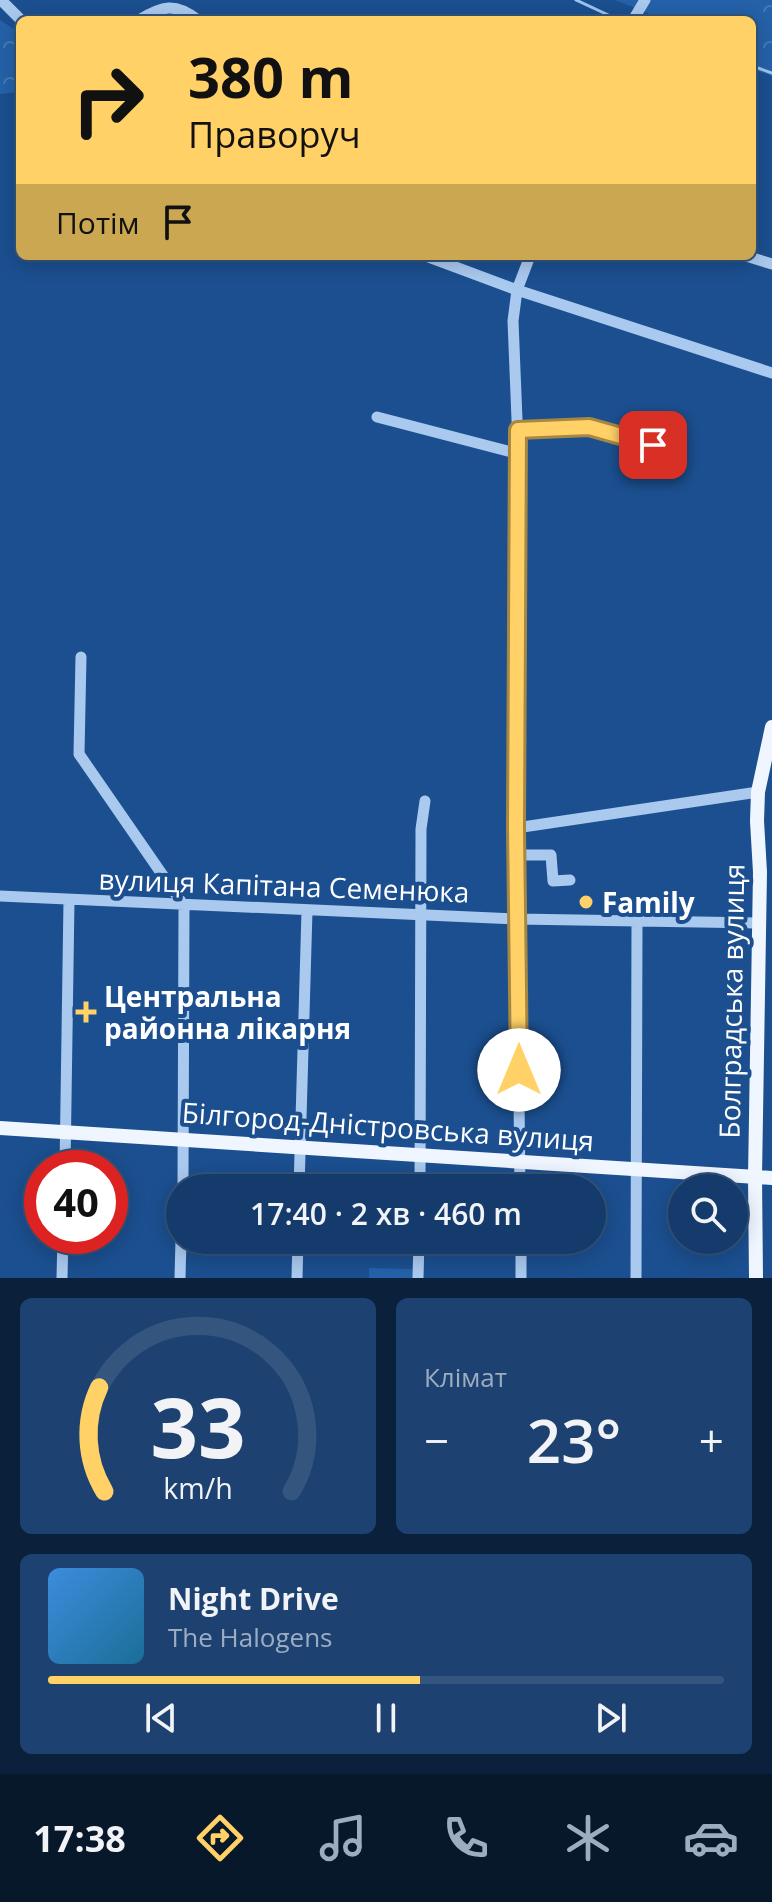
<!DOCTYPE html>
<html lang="uk">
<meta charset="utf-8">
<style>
:root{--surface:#143b6b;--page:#1d4271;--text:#f1f3f6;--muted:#9dadc1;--line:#33557e;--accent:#ffd166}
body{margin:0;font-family:"Open Sans",sans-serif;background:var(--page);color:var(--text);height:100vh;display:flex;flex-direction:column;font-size:30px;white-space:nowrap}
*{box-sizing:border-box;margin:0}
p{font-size:26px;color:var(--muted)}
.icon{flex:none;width:44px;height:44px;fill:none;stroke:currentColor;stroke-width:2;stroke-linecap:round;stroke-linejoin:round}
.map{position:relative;height:1278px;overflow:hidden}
.sheet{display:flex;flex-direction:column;gap:20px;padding:20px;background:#0b203b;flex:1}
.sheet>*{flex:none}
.hud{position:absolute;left:16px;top:16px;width:740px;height:244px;border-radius:12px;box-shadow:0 4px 20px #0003,0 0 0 2px var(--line);background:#ffd166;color:#111;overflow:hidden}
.tools{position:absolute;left:668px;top:1174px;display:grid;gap:16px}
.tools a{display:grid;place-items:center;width:80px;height:80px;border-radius:50%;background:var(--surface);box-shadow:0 4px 20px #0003,0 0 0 2px var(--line);font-size:40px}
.speed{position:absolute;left:24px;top:1150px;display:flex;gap:16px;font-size:40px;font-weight:700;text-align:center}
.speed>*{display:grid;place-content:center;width:104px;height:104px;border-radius:50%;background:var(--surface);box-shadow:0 4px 20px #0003,0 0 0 2px var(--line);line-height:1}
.speed .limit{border:12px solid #d22;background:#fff;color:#111}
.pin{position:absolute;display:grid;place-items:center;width:68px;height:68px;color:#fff;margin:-34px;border-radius:16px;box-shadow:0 4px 12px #0006}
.me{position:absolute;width:88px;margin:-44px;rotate:0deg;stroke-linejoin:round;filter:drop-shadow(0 0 6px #0008)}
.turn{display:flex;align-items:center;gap:28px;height:168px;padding:0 40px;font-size:36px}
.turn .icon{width:104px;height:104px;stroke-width:2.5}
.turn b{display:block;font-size:56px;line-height:68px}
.then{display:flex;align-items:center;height:76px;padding:0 40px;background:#0003;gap:16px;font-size:30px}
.big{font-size:60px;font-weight:600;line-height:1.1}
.sheet .card{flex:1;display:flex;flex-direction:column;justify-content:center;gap:12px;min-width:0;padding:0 28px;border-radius:12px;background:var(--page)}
.sheet .dial{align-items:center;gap:0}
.dial svg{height:208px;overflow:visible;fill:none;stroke:var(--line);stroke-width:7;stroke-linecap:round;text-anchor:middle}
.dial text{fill:var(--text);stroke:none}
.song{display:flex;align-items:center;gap:24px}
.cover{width:96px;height:96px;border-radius:12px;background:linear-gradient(135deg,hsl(210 70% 55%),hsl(200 70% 35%))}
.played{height:8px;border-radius:4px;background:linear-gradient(90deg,var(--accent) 55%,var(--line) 55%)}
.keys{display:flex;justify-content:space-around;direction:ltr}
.heat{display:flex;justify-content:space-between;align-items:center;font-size:44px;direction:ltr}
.sheet .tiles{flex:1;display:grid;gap:20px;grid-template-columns:1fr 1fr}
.card:last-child{grid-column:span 2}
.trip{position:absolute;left:166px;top:1174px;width:440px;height:80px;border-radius:40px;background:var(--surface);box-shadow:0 4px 20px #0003,0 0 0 2px var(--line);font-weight:600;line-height:80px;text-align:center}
.dock{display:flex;height:128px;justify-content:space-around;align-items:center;background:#08182b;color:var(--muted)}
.dock .icon{width:56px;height:56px}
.dock .selected{color:var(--accent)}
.dock b{font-size:36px;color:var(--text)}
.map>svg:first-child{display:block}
.green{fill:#2461a8}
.forest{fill:url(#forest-crowns)}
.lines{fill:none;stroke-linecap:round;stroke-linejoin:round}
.stream{stroke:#9cc4f0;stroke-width:3}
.minor{stroke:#a9c9ee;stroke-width:11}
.major{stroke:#f0f6ff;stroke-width:14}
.route-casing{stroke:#a68842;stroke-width:20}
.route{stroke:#ffd166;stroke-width:14}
.poi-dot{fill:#ffd166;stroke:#1b4f8f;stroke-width:3}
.labels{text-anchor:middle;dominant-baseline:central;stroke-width:8;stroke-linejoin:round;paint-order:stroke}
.street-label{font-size:28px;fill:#fff;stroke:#1b4f8f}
.poi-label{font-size:28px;font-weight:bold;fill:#fff;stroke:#1b4f8f;text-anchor:start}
</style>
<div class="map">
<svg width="772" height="1278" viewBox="0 0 772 1278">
<defs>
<pattern id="forest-crowns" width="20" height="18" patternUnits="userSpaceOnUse" patternTransform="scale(2)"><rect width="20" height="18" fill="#2461a8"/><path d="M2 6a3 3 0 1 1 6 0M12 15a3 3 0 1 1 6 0" fill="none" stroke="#4579b5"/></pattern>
</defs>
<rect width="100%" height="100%" fill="#1b4f8f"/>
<path class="green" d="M615,0h157v76l-20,-7v-49h-99l2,-4z
M369,1268l46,1v9h-46z"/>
<path class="forest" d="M743,0h29v76l-20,-7v-49h-16z
M0,20l20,13 -2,59 -18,2z"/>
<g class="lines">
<path class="stream" d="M576,0l43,20
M752,66l20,7"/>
<path class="minor" d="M1,0l20,20
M139,20c23,-14 36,-18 59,0
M633,20l12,-20
M426,256l91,34 255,83
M746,256l26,8
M377,417l142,37
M518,430l71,-3 64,18
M81,657l-2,97 105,152 -1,282
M516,828l242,-36
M517,855h34l2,26 17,-1
M0,896l517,23 242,4
M65,1168l4,-268
M299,1188l8,-277
M420,1188l1,-359 4,-28
M520,1188l-4,-360 3,-359 -6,-148 4,-31 13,-34
M521,1240v38
M62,1278l1,-42
M180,1278l1,-38
M297,1278l1,-38
M418,1278l1,-38
M636,1278l1,-355"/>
<path class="major" d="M0,1128l772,50
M756,1278l-1,-101 5,-305 -3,-51 1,-29 14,-65"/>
</g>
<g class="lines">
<g class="route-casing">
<path id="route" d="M519,1070l-3,-242 2,-398 71,-3 64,18"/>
</g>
<use href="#route" class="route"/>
</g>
<g class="poi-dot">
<circle cx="586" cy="902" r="8"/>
<path d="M82 1000h8v8h8v8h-8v8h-8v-8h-8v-8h8z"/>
</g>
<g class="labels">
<g class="street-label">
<text transform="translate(284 885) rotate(2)">вулиця Капітана Семенюка</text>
<text transform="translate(731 1001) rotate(-89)">Болградська вулиця</text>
<text transform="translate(388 1126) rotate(4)">Білгород-Дністровська вулиця</text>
</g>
<g class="poi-label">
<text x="602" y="902">Family</text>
<text x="104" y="996">Центральна<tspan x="104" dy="32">районна лікарня</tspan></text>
</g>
</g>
</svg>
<div class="tools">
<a><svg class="icon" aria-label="search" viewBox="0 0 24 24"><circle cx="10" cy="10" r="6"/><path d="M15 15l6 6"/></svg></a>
</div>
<div class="speed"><div class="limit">40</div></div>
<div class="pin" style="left:653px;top:445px;background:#d93025"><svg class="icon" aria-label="arrive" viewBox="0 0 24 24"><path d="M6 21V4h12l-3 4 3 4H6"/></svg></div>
<svg class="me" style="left:519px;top:1070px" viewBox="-20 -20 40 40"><circle r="19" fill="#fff"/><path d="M0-13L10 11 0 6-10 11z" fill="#ffd166"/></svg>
<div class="trip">17:40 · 2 хв · 460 m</div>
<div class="hud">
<div class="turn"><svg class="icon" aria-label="right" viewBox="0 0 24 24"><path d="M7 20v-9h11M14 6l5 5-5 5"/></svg><div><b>380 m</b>Праворуч</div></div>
<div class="then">Потім<svg class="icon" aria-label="arrive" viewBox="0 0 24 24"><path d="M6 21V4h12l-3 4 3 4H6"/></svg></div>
</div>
</div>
<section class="sheet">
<div class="tiles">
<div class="card dial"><svg viewBox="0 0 100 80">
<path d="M14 69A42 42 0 1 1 86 69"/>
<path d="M14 69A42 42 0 0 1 12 29" stroke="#ffd166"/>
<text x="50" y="56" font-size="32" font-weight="700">33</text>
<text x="50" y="72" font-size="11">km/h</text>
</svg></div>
<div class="card"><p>Клімат</p>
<div class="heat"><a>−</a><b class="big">23°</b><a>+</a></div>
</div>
<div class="card">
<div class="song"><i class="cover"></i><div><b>Night Drive</b><p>The Halogens</p></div></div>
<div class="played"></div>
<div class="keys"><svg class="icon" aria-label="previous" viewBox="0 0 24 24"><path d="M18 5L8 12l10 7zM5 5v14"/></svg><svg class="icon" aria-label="pause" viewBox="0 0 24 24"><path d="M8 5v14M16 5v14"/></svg><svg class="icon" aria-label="next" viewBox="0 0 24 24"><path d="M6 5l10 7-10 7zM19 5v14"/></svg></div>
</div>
</div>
</section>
<nav class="dock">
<b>17:38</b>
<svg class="icon selected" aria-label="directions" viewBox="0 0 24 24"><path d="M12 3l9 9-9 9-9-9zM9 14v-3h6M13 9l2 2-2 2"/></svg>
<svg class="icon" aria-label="music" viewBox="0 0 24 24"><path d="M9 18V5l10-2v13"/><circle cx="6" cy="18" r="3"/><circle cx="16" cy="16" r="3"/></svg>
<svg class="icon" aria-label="phone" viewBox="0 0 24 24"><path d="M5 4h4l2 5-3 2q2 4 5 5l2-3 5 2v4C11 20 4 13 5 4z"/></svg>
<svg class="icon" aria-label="climate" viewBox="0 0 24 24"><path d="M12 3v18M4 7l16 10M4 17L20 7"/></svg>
<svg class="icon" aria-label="car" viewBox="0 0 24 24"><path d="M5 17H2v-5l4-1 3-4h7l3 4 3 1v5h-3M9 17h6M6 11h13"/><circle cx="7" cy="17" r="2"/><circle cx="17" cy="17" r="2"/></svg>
</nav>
